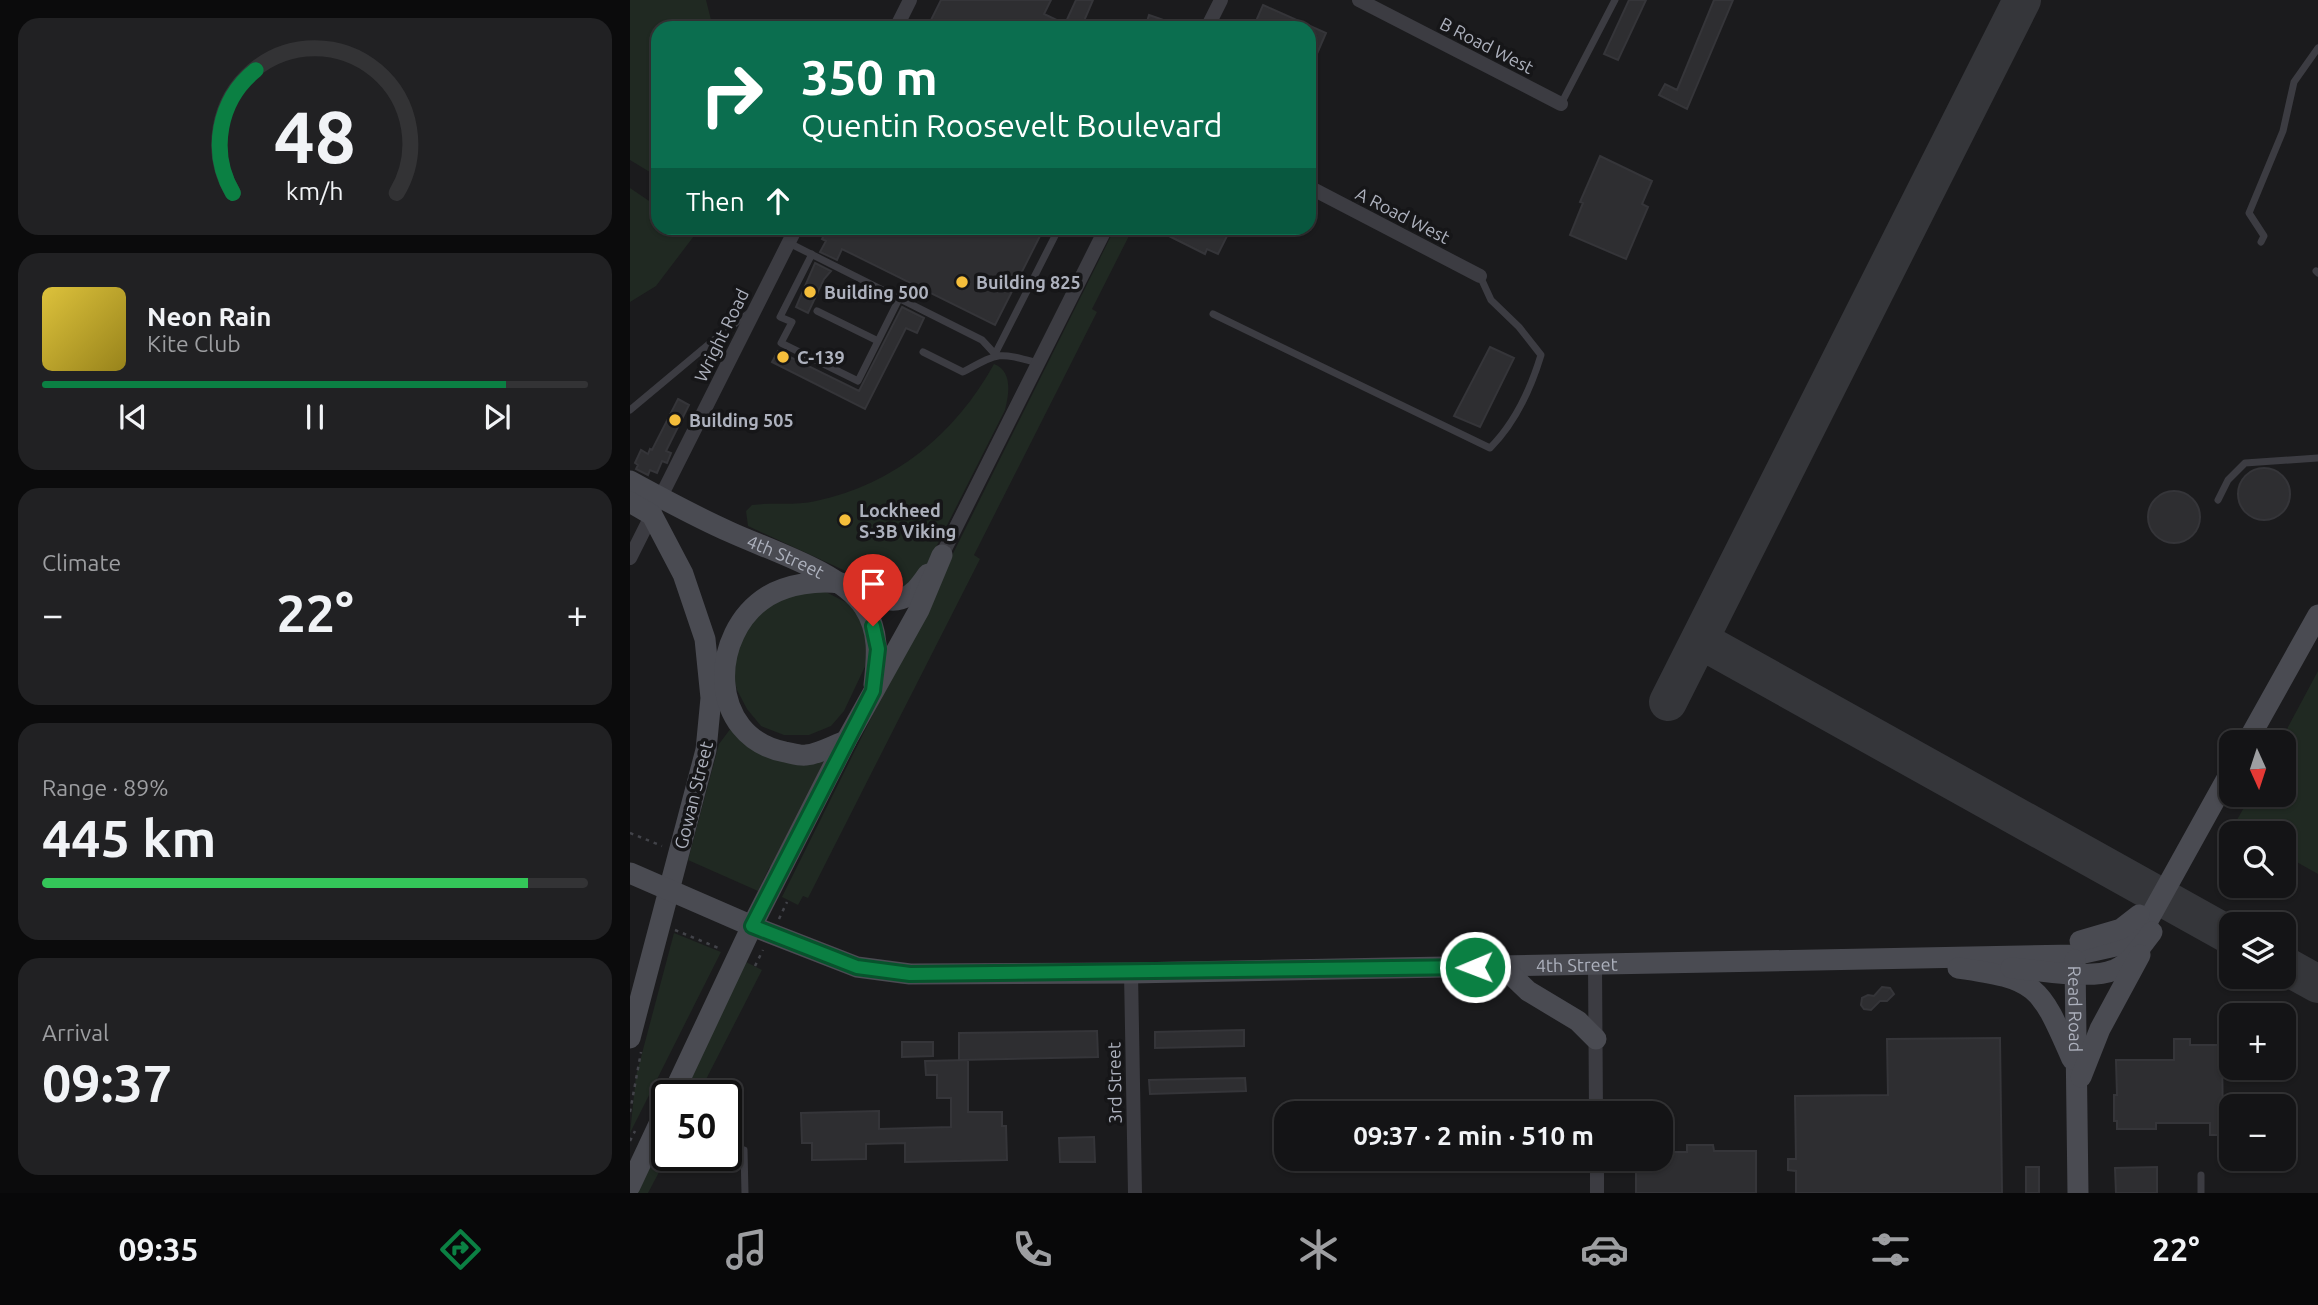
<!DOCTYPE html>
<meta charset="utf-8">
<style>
:root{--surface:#141416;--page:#212123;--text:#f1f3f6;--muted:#9d9ea1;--line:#333335;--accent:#0b8043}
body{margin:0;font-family:Ubuntu,sans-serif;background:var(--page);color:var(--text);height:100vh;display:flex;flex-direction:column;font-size:26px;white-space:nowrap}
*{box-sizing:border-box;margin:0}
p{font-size:23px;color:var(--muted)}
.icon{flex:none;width:38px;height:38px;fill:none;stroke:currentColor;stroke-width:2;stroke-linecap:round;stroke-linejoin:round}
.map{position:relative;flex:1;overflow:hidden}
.side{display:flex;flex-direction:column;gap:18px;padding:18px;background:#0b0b0c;width:630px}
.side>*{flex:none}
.guide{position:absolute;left:21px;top:21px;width:665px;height:214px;border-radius:21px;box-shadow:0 2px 5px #0004,0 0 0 2px var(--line);background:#0b6e4f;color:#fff;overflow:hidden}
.needle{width:46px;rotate:177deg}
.fabs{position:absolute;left:1589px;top:730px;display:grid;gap:14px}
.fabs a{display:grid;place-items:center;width:77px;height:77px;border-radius:14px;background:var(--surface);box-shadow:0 2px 5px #0004,0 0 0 2px var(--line);font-size:35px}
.speed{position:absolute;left:21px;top:1080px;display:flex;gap:14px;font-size:35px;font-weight:700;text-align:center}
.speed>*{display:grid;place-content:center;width:91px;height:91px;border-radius:50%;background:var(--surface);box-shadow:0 2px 5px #0004,0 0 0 2px var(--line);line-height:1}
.speed .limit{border:4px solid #111;border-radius:10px;background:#fff;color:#111}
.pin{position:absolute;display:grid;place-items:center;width:60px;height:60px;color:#fff;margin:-72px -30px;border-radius:50% 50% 50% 0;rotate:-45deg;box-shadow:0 0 7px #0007}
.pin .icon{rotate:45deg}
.me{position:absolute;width:77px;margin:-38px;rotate:269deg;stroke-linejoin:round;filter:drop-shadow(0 0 5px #0008)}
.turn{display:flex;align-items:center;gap:24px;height:147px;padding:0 35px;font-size:32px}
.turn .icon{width:91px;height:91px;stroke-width:2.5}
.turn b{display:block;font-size:49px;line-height:60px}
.then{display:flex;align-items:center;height:66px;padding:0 35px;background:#0003;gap:14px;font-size:26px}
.big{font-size:52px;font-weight:600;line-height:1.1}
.side .card{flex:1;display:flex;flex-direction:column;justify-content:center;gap:10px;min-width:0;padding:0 24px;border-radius:21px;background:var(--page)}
.side .dial{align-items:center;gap:0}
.dial svg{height:182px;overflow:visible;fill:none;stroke:var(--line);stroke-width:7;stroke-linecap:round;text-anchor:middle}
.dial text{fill:var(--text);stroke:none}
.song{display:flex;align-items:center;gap:21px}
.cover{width:84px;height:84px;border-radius:10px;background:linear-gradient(135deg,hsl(50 70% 55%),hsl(50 70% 35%))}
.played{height:7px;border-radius:4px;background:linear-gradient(90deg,var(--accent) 85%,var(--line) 85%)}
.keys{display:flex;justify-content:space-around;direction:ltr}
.heat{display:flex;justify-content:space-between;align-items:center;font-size:38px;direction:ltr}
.charge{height:10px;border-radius:5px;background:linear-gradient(90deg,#34c759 89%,var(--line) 0)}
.trip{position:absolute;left:644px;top:1101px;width:399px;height:70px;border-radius:21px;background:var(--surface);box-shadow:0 2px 5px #0004,0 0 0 2px var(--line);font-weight:600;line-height:70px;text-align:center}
.tabs{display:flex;height:112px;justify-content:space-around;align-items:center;background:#080809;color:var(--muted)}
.tabs .icon{width:49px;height:49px}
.tabs .active{color:var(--accent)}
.tabs b{font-size:32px;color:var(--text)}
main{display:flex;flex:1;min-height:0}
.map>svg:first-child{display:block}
.green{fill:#202922}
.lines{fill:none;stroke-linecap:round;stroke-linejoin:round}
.taxiway{stroke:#35363a;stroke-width:38}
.building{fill:#2e2e31;stroke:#353539;stroke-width:2}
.path{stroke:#424349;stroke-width:2.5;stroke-dasharray:3.5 5;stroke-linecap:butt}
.lane{stroke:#3c3c42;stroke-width:7}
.street{stroke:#3c3c42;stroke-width:14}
.secondary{stroke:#4a4b52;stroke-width:21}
.route-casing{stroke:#07532c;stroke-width:18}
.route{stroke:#0b8043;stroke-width:12}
.poi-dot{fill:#f5be3b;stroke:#161618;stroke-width:2.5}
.labels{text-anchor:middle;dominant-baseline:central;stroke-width:7;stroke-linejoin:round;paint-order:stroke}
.street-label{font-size:18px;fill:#adb1bd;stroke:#161618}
.poi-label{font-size:18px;font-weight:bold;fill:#adb1bd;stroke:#161618;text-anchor:start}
</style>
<main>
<section class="side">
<div class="card dial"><svg viewBox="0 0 100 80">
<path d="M14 69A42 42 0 1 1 86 69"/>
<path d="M14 69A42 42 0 0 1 24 15" stroke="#0b8043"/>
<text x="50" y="56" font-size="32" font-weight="700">48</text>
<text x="50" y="72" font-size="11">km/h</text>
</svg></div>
<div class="card">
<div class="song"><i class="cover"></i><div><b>Neon Rain</b><p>Kite Club</p></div></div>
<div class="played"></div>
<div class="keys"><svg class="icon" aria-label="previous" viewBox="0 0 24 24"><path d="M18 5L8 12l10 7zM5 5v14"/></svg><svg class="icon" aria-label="pause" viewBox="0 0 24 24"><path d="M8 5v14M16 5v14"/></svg><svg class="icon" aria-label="next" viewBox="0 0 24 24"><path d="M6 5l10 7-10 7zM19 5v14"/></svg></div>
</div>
<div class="card"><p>Climate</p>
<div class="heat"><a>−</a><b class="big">22°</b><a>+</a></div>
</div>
<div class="card"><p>Range · 89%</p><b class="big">445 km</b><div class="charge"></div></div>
<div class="card"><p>Arrival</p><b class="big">09:37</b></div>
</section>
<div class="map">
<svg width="1688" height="1193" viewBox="0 0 1688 1193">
<rect width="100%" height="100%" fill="#1b1b1d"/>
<path class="green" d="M0,0h76l7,28h-55v149l-28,-17z
M0,188l28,19v21h32l7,4 -41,54 -26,16z
M485,228h18l-41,81 5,3 -123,243 6,4 -172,339 -5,-2 -5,9 -16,-8z
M364,364c19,7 15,30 11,46l-78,155c-10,13 -21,25 -38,26l-141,-65 -2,-15 6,-6c21,-3 43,1 64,-4 78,-16 140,-68 178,-137z
M160,591l36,1 25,13 10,11 8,42 -25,53 -13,15 -22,9h-25l-23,-9 -14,-17 -10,-19 -7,-26 17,-47z
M1688,671v203l-34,-19v-22h-40l-11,-6 18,-32 33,-1v-52h-4z
M101,728l95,31 -50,105 -7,4 -11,23 -70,-31 31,-116z
M44,933l47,19 -91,181 6,-57z
M116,962l16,8 -64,125 -20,1z
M37,1118l1,37 -20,38h-15z"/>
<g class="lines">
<path class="taxiway" d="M1070,640l531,296
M1038,702l354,-702
M1654,965l34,19"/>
</g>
<path class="building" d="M311,0h110l-7,14 21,10 11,-24h17l-12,28h-154z
M999,0h17l-28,60 -14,-6z
M1084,0h19l-46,109 -28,-14 6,-11 12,6z
M633,5l63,28 -17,39v-44h-56z
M519,15l32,11 -1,2h-35z
M970,156l52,25 -10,23 6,3 -22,52 -56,-24 13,-32 -3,-1z
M197,228h217l-49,97 -153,-76 -5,11 -17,-8 6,-11 -4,-2z
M523,228h78l-13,26 -11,-5 -2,5z
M185,263l16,8 -7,8 -16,34 -12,-6z
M272,307l22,11 -7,15 -11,-5 -41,81 -93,-47 6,-11 81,40z
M860,347l24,11 -34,69 -26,-11z
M48,399l11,6 -23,46 5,2 -4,10 -5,-2 -5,12 -7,-3 -2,5 -12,-6 2,-4 -3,-2 6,-13 7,4 2,-5 2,1z
M1608 494a26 26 0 1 1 52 0a26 26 0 1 1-52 0Z
M1518 517a26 26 0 1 1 52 0a26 26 0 1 1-52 0Z
M1252,987l8,1 4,6 -7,7h-7l-9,9 -7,-1 -3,-4 1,-7 6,-3 6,1z
M614,1030v16l-89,2v-16z
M467,1031l1,26 -139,3v-27z
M1370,1038l2,155h-206v-22l-8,-1v-11h8l-1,-63 93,-1 -1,-56z
M1544,1039h16v6h32l1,90h-13v-12h-54v6h-39v-8h-3v-26h3l-1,-35h58z
M272,1042h31v14l-31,1z
M338,1060v52h34v14h4l1,34 -102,2v-19l-39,1v15l-54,1v-17h-10l-1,-30 78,-2v18l72,-2v-29h-14v-23h-11l-1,-14z
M615,1078l1,13 -96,3 -1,-14z
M464,1137l1,25h-35l-1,-24z
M1057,1145h26l1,6h42v42h-120v-31h14v-4h11v-6h26z
M1396,1167h13v26h-13z
M1527,1167v26h-41l-1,-25z"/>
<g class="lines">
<path class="path" d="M0,833l32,13
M149,919l8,-17
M45,930l46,19
M125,966l8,-16
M0,1112l11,-60
M0,1141l5,-10"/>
<path class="lane" d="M931,104l54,-104
M1631,242l3,-6 -15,-23 34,-82 11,-49 24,-34
M159,243l193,97 13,14 64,-126
M182,254l-32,63 12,5 -11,21 77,38 41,-82
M1686,271l2,2
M187,311l61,30
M583,314l277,134c24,-24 41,-60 51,-93l-22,-28 -28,-27 -11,-24
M293,352l40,20c37,-20 34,-20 75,-9
M0,410l85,-71 34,-26
M1588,500l10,-20 17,-17 73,-5
M96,1147l18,3 1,43
M1571,1193v-18"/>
<path class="street" d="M729,0l202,104
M266,28l14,-28
M577,28l14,-28
M679,187l171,89
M312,555l164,-327
M0,558l166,-330
M965,965l1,148
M501,973l4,220
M967,1158v35"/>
<g class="secondary">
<path id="s1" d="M0,481c33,18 66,36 100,51 39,18 111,40 134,75 16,25 13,50 10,78"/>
<path d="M0,502l22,13 31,59 22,65 6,59 -5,52 -76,288"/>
<path d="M216,741c-12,4 -27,13 -40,14 -6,1 -15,-2 -21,-3 -78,-15 -77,-119 -17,-156 20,-12 50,-16 72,-13 20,3 41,22 61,16 13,-4 20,-15 27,-25"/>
<path d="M1617,742l71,-127"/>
<path id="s2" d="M0,873l122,53 105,41 53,7 221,-1 944,-18 45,-10 25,-19 86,-155"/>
<path d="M1450,941l41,-12 18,-14"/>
<path id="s3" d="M1445,960l3,233"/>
<path d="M872,966l26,25 50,30 18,18"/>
<path d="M1328,968c80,11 82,18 114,91"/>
<path d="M1381,968c26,2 80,12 103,2 16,-6 28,-25 38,-38"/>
<path d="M1451,1077l19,-48 40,-74"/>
<path d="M42,1096l80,-170 94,-185 73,-131 23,-55"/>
<path d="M0,1186l37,-79"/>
</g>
</g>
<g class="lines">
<g class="route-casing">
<path id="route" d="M243,626l5,23 -5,42 -121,235 105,41 53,7 565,-7"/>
</g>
<use href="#route" class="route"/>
</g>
<g class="poi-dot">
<circle cx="332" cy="282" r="7"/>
<circle cx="180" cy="292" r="7"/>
<circle cx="153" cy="357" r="7"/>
<circle cx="45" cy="420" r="7"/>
<circle cx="215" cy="520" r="7"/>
</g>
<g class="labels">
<g class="street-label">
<text transform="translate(857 45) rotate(27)">B Road West</text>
<text transform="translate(773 215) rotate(27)">A Road West</text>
<text transform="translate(91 335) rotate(-64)">Wright Road</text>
<text stroke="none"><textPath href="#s1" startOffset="173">4th Street</textPath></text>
<text transform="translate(63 795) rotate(-76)">Gowan Street</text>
<text stroke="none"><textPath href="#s2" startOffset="966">4th Street</textPath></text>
<text stroke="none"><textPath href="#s3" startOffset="49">Read Road</textPath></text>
<text transform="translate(484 1083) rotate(-91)">3rd Street</text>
</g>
<g class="poi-label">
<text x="346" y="282">Building 825</text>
<text x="194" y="292">Building 500</text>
<text x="167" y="357">C-139</text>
<text x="59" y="420">Building 505</text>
<text x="229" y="510">Lockheed<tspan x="229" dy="21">S-3B Viking</tspan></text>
</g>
</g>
</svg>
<div class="fabs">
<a><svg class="needle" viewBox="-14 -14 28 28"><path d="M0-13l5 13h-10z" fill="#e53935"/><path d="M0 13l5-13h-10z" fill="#9d9ea1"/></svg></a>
<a><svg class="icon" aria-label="search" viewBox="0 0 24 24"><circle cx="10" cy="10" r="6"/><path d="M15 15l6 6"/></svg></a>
<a><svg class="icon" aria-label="layers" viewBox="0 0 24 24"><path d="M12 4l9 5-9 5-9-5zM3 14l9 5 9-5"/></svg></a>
<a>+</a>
<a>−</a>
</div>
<div class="speed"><div class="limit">50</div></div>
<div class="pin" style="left:243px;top:626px;background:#d93025"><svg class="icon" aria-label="arrive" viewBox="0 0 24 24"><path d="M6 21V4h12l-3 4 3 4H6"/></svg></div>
<svg class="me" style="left:845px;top:967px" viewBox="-20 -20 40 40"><circle r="17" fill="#0b8043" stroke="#fff" stroke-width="3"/><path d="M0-11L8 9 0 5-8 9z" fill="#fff"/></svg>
<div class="trip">09:37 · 2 min · 510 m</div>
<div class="guide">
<div class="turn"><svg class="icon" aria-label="right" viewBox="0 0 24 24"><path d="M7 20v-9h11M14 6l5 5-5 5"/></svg><div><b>350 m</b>Quentin Roosevelt Boulevard</div></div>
<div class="then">Then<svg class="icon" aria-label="ahead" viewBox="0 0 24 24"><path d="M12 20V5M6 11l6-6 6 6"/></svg></div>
</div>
</div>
</main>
<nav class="tabs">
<b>09:35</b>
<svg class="icon active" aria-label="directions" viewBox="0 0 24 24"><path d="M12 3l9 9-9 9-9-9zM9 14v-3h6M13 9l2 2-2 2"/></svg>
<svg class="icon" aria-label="music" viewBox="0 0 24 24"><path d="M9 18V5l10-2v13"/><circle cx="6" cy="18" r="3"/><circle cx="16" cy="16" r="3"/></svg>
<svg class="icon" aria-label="phone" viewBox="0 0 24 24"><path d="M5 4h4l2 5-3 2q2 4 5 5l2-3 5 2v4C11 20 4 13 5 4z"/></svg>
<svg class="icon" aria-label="climate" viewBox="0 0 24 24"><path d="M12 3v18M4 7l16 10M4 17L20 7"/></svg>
<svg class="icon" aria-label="car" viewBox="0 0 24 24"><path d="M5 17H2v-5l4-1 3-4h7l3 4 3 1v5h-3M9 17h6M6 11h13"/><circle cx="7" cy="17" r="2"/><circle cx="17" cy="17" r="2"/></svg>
<svg class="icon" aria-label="filters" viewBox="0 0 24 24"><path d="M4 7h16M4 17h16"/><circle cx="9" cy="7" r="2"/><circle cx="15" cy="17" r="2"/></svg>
<b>22°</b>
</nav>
